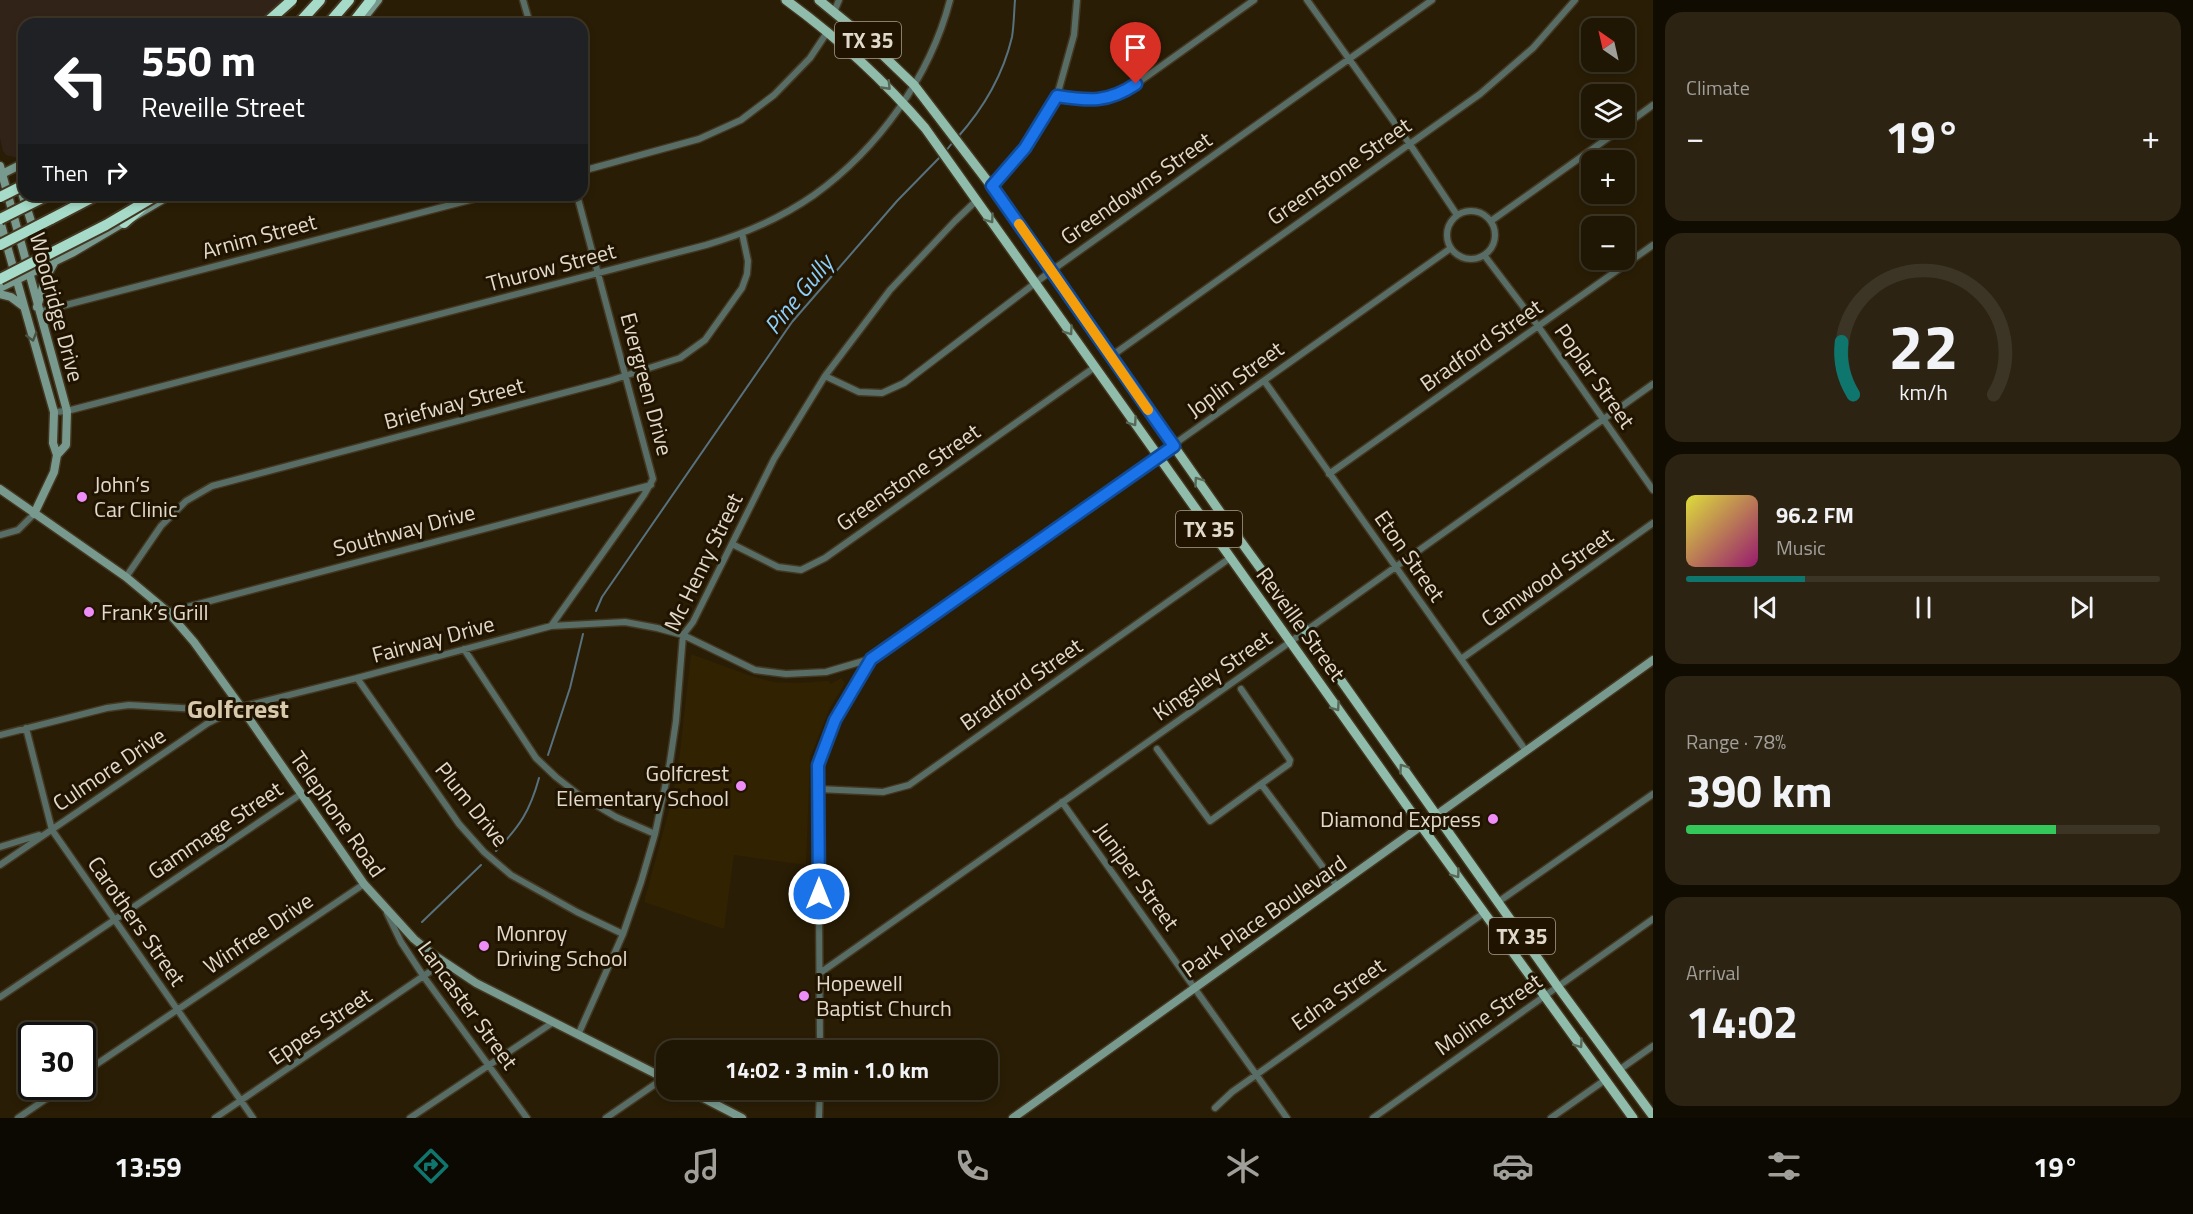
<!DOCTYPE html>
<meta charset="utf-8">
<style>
:root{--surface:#1f1604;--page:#2c2313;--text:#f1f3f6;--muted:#a19f9a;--line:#3c3526;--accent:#0f766e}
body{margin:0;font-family:"Titillium Web",sans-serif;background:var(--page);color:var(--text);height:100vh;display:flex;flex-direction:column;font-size:22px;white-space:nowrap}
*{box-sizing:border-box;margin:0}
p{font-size:20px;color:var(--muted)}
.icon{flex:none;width:33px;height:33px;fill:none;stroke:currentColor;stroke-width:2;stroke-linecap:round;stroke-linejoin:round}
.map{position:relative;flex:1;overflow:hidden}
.panel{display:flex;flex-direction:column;gap:12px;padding:12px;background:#110c02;width:540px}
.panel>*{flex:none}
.banner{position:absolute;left:18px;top:18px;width:570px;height:183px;border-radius:18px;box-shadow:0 3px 9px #0003,0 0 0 2px var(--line);background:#202124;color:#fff;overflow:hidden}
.needle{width:39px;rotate:326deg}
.fabs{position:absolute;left:1581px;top:18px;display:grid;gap:12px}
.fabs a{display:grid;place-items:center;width:54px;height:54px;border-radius:12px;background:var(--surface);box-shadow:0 3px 9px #0003,0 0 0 2px var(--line);font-size:30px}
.speed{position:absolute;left:18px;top:1022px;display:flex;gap:12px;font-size:30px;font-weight:700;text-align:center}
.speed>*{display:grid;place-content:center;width:78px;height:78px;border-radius:50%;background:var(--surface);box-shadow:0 3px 9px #0003,0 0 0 2px var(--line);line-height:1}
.speed .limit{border:3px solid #111;border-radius:9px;background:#fff;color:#111}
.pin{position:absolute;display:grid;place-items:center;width:51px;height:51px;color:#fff;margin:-62px -26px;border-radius:50% 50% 50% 0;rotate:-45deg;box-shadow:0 0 6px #0007}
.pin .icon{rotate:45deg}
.me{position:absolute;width:66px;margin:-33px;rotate:0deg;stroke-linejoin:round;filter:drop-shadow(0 0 4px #0008)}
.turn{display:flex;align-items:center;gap:21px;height:126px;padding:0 24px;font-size:27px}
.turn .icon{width:78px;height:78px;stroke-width:2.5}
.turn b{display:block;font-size:42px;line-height:51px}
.then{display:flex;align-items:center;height:57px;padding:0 24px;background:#0003;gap:12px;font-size:22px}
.big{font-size:45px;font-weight:700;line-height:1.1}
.panel .widget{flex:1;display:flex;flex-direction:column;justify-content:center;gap:9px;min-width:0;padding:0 21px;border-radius:18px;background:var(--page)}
.panel .dial{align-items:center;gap:0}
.dial svg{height:156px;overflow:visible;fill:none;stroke:var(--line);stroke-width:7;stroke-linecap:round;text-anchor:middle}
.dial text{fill:var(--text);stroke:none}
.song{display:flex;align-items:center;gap:18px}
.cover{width:72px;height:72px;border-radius:9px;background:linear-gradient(135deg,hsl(60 70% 55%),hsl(320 70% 35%))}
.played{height:6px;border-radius:3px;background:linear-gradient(90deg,var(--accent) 25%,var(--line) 25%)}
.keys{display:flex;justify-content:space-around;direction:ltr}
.heat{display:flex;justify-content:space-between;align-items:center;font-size:33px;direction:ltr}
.charge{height:9px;border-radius:4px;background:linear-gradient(90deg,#34c759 78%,var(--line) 0)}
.trip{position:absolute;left:656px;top:1040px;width:342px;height:60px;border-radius:18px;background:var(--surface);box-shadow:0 3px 9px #0003,0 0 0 2px var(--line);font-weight:700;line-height:60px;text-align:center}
.dock{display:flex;height:96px;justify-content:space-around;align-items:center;background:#0c0902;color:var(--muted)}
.dock .icon{width:42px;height:42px}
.dock .selected{color:var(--accent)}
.dock b{font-size:27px;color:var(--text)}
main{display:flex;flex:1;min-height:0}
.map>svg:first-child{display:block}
.commercial{fill:#322319}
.built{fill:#312201}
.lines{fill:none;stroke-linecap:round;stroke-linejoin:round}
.stream{stroke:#57717e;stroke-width:2}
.minor-casing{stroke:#433721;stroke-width:9}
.secondary-casing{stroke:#433721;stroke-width:11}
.primary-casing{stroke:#433721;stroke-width:12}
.motorway-casing{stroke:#433721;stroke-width:14}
.minor{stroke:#586d65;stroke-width:6}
.secondary{stroke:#78998d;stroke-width:8}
.primary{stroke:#90bcac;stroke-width:9}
.motorway{stroke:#a6dbc9;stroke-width:10}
.motorway-bridge-casing{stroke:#433721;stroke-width:14;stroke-linecap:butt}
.motorway-bridge{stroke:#a6dbc9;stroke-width:10}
.oneway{stroke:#586856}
.oneway2{stroke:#48503f}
.route-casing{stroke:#114b97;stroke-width:15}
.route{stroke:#1a73e8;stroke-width:10}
.slow{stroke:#f59e0b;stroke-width:10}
.poi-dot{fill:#ee8cf8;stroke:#201400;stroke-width:2}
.labels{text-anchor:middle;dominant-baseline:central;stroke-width:6;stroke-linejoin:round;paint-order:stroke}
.shield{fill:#201400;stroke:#a79e8e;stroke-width:1.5}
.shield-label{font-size:21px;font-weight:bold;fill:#e1d9cb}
.street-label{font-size:22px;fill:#e1d9cb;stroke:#201400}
.poi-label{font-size:22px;fill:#e1d9cb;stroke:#201400;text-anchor:start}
.water-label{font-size:24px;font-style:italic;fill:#8ccffa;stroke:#201400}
.quarter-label{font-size:26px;font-weight:bold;fill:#d8c9ac;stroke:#201400}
</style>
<main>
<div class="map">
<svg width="1653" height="1118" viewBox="0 0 1653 1118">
<rect width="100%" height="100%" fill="#291d05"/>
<path class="commercial" d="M0,0h283l-23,24h-236v132l-6,2 -12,-3 -3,-4 -3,-13z"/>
<path class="built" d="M691,654l60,22 22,6 24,1 32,-2 1,3 11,-6 4,5 -15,25 -20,50 -4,107 -72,-10 -10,74 -80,-27 28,-103 8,-47z"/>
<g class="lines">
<path class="stream" d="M957,138c26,-29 46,-63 55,-101 2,-12 2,-25 3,-37
M945,152l8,-10
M596,611l6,-14 190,-275 105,-121 44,-45
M548,755l22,-67 13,-54
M496,851c24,-25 34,-40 43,-73
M422,922l59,-57"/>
<g class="minor-casing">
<path id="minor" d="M523,0l7,24
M1307,0l102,143 48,72
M834,12l5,-12
M1057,96c25,4 40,6 65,-2l132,-94
M1624,126l29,-21
M582,171l117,-32 42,-19 33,-25 36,-37 18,-27
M992,187l33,-39 32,-52 17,-61 3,-35
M1447 235a24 24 0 1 1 48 0a24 24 0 1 1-48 0Z
M1491,221l131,-93
M1484,255l54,71 115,164
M39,312l450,-117
M1110,357l370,-263 53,-46 42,-48
M825,376l34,16 23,1 22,-10 147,-112 381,-271
M1265,382l261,369
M54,412l13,-1 639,-166c38,-11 75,-27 108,-50 64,-46 116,-118 136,-195
M1329,474l324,-229
M0,535l18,-5 16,-16
M732,544l46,23 23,3 24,-12 270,-191
M126,577l35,-51 25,-25 26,-15 397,-105 71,-23 25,-18 37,-52 5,-14 1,-13 -6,-28
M168,612l483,-127
M551,626l93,-131 9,-16 -76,-284
M464,649l72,109 20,19 23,18 37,22 39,17
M1461,659l192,-136
M357,678l102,146 25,28 27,23 66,37 46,22
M1241,689l49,71 -1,4 -28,20
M26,728l26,102 201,288
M0,735l107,-27 22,-3 86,5 26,-3 116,-29 194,-52 74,-4 32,6 26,7 72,35 31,4 40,-2 44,-13
M1157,749l53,72 51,-37 76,102
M818,789l65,3 26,-7 321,-227
M1062,802l225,316
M0,847l39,-12
M0,865l208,-142 26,-13
M1498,902l155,-108
M387,913l14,29 23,35 103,141
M820,973l470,-331 363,-258
M0,997l301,-203
M578,1035l45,-101 18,-52 14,-48 14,-66 7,-47 7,-86 10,-13 81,-163 51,-83 65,-86 65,-69 22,-21
M820,1050l-2,-285 17,-45 36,-61 580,-411
M1619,1070l34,-24
M82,1074l282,-190
M1215,1108l17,-16 252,-179
M18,1118l47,-32
M215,1118l229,-156
M410,1118l142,-95
M606,1118l58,-40
M819,1118l1,-29
M1373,1118l280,-199
M1551,1118l54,-38"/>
</g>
<g class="secondary-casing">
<path id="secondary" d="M359,24l19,-24
M0,166l67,245 -1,34 -9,10
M24,172l-3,18 16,50 6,13 12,8 -9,16 -9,30
M0,175l24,-12
M0,221l54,191 -1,31 4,12 -3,17 -20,42
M0,288l72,-35 98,-58
M0,294l11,3 12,9
M0,489l126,88 42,35 26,30 47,65 123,177 50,55 17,14 45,30 190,96
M686,1089l56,29
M1013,1118l640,-458"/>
</g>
<g class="primary-casing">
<path id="primary" d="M786,0c52,38 97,79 139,128l497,699 211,291
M819,0l44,36 51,49 78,102 247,352 67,92 252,356 95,129"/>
</g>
<g class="motorway-casing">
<path id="motorway" d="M298,24l22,-24
M328,24l21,-24
M352,24l19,-24
M51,219l46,-24
M124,223l18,-16"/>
</g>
<use href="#minor" class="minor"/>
<use href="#secondary" class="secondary"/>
<use href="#primary" class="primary"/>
<use href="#motorway" class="motorway"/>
<g class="motorway-bridge-casing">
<path id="motorway-bridge" d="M265,24l27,-24
M0,197l24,-12
M0,219l44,-22
M0,245l51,-26
M0,279l106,-54 51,-30"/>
</g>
<use href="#motorway-bridge" class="motorway-bridge"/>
</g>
<defs><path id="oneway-chevron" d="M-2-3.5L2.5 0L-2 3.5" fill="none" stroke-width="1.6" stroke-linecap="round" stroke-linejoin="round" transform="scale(1.5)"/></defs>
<g class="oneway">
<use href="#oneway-chevron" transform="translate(887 86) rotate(46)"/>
<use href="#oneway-chevron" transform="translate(990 219) rotate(55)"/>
<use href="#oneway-chevron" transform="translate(1069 331) rotate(55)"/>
<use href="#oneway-chevron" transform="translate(1133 422) rotate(55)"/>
<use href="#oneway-chevron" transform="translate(1198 481) rotate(-125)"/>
<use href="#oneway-chevron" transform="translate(1336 707) rotate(55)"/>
<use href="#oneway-chevron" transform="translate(1403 768) rotate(-125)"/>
<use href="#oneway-chevron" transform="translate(1456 874) rotate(54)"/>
<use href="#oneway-chevron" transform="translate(1579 1044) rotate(54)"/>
</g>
<use class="oneway2" href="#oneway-chevron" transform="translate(32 337) rotate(74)"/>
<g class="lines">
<g class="route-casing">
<path id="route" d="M819,894l-1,-129 17,-45 36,-61 303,-213 -182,-260 33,-38 32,-52c32,5 51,7 79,-12"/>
</g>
<use href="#route" class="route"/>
<path class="slow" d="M1019,224l129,186"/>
</g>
<g class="poi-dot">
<circle cx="82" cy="497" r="6"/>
<circle cx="89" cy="612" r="6"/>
<circle cx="741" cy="786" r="6"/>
<circle cx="1493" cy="819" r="6"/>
<circle cx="484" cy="946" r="6"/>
<circle cx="804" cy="996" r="6"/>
</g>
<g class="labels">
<g class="shield">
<rect x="835" y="22" width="66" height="36" rx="4.5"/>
<rect x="1176" y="511" width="66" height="36" rx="4.5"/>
<rect x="1489" y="918" width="66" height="36" rx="4.5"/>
</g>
<g class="shield-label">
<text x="868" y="40">TX 35</text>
<text x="1209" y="529">TX 35</text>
<text x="1522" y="936">TX 35</text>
</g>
<g class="street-label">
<text transform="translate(1339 171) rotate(-35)">Greenstone Street</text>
<text transform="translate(1136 188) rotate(-35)">Greendowns Street</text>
<text transform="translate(259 236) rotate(-15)">Arnim Street</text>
<text transform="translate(551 267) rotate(-15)">Thurow Street</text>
<text transform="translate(57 307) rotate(75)">Woodridge Drive</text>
<text transform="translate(1481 345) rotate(-35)">Bradford Street</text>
<text transform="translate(1595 376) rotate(55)">Poplar Street</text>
<text transform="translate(1235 379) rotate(-36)">Joplin Street</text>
<text transform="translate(647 384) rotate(75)">Evergreen Drive</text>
<text transform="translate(454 403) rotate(-15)">Briefway Street</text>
<text transform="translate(908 477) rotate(-35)">Greenstone Street</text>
<text transform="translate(404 530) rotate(-15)">Southway Drive</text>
<text transform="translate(1410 556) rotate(55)">Eton Street</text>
<text transform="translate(703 562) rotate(-64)">Mc Henry Street</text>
<text transform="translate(1547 577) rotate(-35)">Camwood Street</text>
<text transform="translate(1301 624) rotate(54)">Reveille Street</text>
<text transform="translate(433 639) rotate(-15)">Fairway Drive</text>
<text transform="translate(1212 675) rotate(-35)">Kingsley Street</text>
<text transform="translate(1021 684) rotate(-35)">Bradford Street</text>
<text transform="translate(109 769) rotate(-34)">Culmore Drive</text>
<text transform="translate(472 804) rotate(51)">Plum Drive</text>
<text transform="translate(338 814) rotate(55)">Telephone Road</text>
<text transform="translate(215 830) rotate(-34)">Gammage Street</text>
<text transform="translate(1137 876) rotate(54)">Juniper Street</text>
<text transform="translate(1264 916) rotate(-35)">Park Place Boulevard</text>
<text transform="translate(137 921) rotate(55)">Carothers Street</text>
<text transform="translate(258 933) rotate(-34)">Winfree Drive</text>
<text transform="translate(1338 994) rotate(-35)">Edna Street</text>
<text transform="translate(468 1005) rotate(54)">Lancaster Street</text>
<text transform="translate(1488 1014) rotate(-35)">Moline Street</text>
<text transform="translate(320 1026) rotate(-34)">Eppes Street</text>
</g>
<g class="poi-label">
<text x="94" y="484">John’s<tspan x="94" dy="25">Car Clinic</tspan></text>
<text x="101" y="612">Frank’s Grill</text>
<text x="729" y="773" text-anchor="end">Golfcrest<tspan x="729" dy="25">Elementary School</tspan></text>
<text x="1481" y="819" text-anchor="end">Diamond Express</text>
<text x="496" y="933">Monroy<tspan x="496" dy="25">Driving School</tspan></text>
<text x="816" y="983">Hopewell<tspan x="816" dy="25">Baptist Church</tspan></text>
</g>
<g class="water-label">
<text transform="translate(798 294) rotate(-51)">Pine Gully</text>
</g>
<g class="quarter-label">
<text x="238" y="708">Golfcrest</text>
</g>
</g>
</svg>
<div class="fabs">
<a><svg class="needle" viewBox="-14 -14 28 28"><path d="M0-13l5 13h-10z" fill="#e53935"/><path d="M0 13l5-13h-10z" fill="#a19f9a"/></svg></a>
<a><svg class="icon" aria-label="layers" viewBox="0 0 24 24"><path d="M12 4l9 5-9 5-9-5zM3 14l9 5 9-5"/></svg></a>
<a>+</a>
<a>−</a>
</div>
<div class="speed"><div class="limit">30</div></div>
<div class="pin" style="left:1136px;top:84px;background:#d93025"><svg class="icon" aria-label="arrive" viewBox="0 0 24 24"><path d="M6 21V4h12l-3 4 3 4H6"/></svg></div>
<svg class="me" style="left:819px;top:894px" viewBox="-20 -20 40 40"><circle r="17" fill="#1a73e8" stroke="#fff" stroke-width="3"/><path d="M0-11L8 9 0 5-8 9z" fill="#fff"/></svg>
<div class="trip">14:02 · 3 min · 1.0 km</div>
<div class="banner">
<div class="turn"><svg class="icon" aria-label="left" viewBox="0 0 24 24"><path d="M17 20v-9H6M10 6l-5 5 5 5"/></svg><div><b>550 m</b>Reveille Street</div></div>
<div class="then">Then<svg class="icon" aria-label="right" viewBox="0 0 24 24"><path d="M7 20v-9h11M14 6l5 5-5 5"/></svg></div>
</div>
</div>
<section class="panel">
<div class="widget"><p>Climate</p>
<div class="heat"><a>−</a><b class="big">19°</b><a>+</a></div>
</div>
<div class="widget dial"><svg viewBox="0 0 100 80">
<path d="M14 69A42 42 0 1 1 86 69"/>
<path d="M14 69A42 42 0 0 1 8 42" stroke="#0f766e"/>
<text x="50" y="56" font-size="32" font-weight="700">22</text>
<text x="50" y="72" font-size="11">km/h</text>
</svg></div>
<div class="widget">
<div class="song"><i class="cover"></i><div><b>96.2 FM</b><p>Music</p></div></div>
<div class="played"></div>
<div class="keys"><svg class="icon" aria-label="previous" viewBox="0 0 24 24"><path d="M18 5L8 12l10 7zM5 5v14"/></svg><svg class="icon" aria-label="pause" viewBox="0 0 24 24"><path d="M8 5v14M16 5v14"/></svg><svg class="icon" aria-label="next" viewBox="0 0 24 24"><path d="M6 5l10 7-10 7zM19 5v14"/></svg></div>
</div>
<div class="widget"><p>Range · 78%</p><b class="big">390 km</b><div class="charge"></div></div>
<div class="widget"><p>Arrival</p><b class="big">14:02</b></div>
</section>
</main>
<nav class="dock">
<b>13:59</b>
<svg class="icon selected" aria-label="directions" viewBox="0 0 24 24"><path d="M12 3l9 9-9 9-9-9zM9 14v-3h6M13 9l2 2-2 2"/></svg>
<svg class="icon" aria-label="music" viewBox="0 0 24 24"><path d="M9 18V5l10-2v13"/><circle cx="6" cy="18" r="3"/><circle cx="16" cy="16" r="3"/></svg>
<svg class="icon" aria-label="phone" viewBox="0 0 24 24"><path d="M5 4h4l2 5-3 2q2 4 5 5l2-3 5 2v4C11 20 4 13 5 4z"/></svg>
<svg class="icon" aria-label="climate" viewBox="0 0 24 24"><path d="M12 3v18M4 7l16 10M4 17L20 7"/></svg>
<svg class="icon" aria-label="car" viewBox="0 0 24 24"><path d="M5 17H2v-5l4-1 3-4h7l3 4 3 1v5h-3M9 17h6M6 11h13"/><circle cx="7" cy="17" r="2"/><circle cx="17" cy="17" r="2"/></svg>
<svg class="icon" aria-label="filters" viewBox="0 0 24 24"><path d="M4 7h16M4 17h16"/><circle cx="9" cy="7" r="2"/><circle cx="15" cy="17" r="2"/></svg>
<b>19°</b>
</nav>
